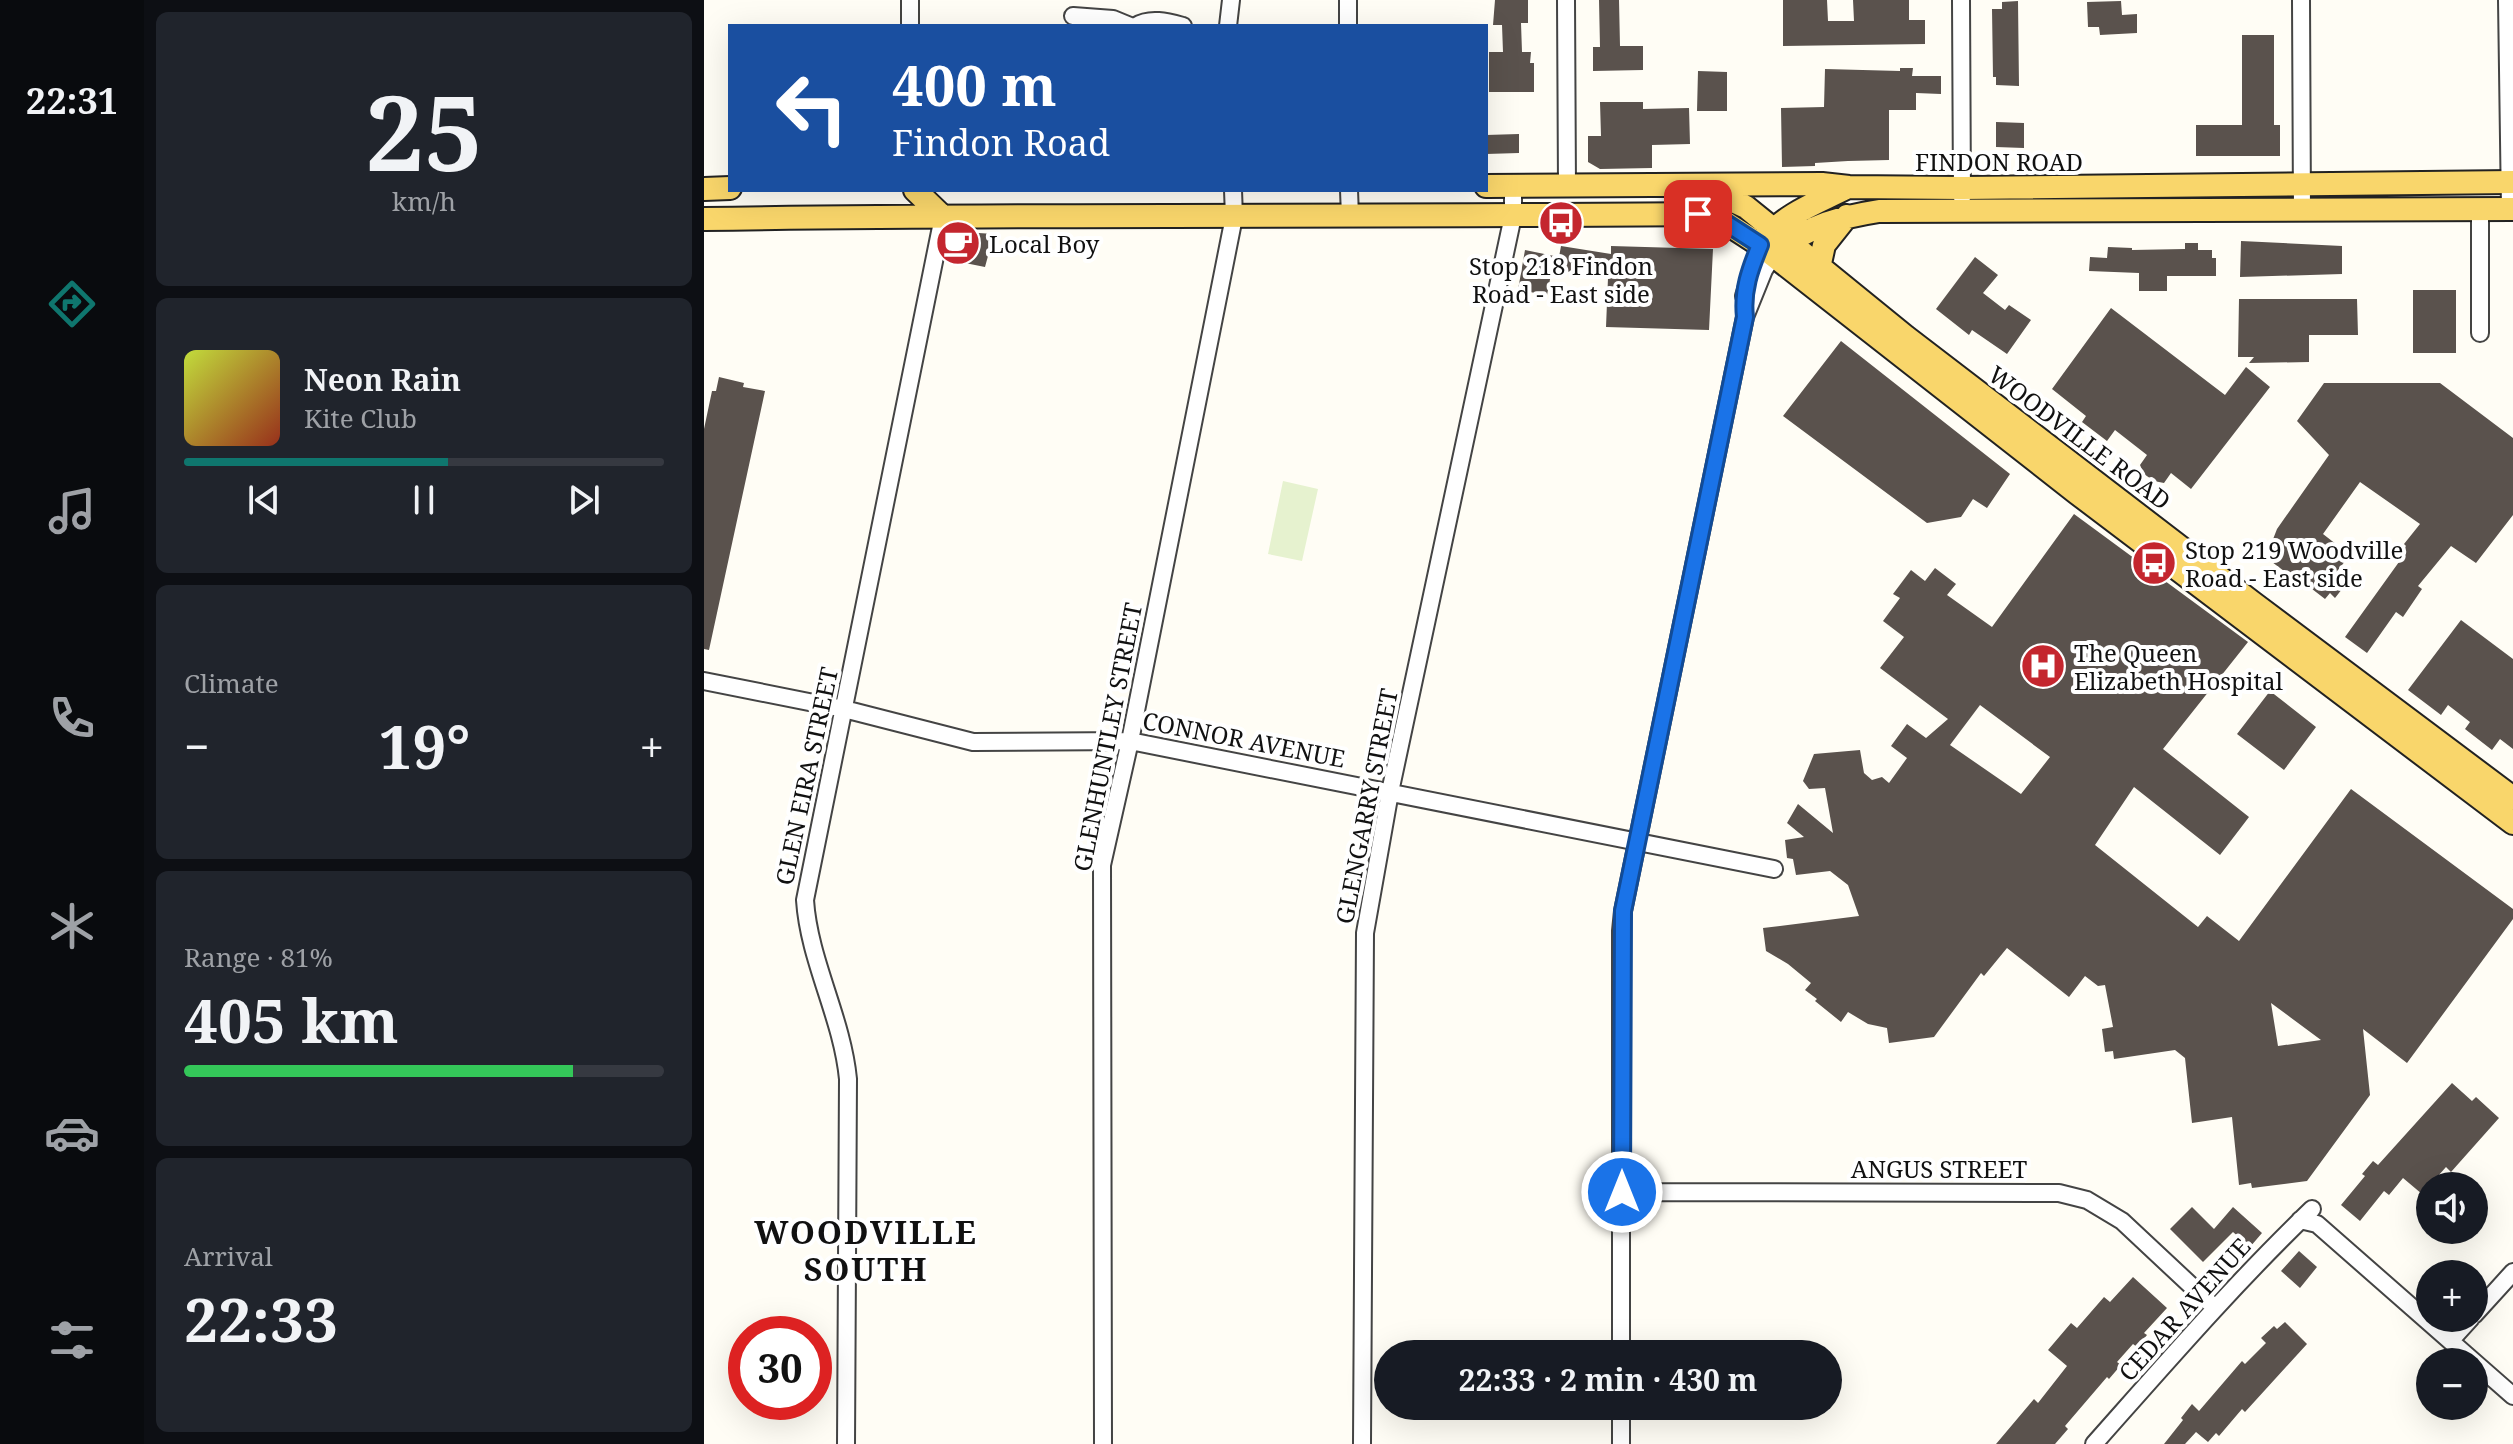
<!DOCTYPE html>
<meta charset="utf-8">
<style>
:root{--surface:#171b24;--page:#20242c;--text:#f1f3f6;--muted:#9ea1a6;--line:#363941;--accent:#0f766e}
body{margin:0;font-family:"Noto Serif",serif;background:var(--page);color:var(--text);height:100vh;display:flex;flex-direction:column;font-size:30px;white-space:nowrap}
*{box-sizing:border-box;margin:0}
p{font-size:26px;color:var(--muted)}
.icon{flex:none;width:44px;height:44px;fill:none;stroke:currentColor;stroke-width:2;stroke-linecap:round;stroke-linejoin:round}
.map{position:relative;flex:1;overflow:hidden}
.panel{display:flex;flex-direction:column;gap:12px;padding:12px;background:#0d0f14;width:560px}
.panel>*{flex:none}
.hud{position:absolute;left:24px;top:24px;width:760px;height:168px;border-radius:0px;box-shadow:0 8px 32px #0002;background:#1a4fa0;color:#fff;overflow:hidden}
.controls{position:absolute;left:1712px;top:1172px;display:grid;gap:16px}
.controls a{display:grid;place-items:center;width:72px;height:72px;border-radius:50%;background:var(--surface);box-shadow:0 8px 32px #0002;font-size:40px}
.speed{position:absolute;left:24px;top:1316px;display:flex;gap:16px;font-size:40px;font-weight:700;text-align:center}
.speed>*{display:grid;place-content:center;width:104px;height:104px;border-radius:50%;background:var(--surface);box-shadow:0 8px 32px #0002;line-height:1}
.speed .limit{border:12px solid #d22;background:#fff;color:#111}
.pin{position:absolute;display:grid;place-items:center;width:68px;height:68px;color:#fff;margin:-34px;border-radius:16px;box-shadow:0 4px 12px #0006}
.me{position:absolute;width:88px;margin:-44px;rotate:0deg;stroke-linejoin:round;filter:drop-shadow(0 0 6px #0008)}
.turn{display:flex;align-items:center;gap:28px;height:168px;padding:0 32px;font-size:36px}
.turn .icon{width:104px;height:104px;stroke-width:2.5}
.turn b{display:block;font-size:56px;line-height:68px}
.big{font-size:60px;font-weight:700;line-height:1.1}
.panel .tile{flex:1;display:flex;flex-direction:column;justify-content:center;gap:12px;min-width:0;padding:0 28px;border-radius:12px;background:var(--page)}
.panel .dial{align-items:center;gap:0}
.dial b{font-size:104px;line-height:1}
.song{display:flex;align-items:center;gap:24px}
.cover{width:96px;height:96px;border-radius:12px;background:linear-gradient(135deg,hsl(70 70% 55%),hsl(10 70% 35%))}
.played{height:8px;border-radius:4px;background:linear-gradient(90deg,var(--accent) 55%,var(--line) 55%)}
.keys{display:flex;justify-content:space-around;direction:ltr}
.heat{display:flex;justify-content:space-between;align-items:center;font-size:44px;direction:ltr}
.charge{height:12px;border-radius:6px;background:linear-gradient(90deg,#34c759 81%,var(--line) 0)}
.trip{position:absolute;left:670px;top:1340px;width:468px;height:80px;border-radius:40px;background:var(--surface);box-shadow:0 8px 32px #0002;font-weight:700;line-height:80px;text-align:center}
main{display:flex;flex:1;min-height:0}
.tabs{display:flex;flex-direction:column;width:144px;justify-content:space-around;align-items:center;background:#090b0e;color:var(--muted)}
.tabs .icon{width:56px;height:56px}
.tabs .selected{color:var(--accent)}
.tabs b{font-size:36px;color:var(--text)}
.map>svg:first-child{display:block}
.pitch{fill:#e6f2cf}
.building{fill:#5a524d;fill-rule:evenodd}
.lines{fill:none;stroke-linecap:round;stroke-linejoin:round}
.minor-casing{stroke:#444;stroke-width:20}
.major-casing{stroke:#222;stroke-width:26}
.minor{stroke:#fff;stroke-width:16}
.major{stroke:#f9d66b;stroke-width:22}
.route-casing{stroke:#114b97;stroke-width:20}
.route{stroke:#1a73e8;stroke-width:14}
.labels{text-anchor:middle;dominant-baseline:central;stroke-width:8;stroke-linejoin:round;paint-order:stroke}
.street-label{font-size:24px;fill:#111;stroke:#fff}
.poi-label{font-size:24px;fill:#111;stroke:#fff;text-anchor:start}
.district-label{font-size:32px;font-weight:bold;letter-spacing:2px;fill:#111;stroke:#fff}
</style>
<main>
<nav class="tabs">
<b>22:31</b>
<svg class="icon selected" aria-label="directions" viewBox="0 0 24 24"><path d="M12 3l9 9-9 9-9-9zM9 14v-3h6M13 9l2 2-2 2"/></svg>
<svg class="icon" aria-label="music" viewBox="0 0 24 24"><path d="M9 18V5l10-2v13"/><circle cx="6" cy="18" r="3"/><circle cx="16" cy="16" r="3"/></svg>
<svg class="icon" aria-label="phone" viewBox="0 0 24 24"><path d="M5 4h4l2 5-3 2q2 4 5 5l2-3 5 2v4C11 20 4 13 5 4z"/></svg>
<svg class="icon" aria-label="climate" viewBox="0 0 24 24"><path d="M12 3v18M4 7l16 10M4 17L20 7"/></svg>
<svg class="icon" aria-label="car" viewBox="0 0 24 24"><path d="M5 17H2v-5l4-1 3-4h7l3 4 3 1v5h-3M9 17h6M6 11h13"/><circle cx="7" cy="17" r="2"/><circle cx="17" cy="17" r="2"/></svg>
<svg class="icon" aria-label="filters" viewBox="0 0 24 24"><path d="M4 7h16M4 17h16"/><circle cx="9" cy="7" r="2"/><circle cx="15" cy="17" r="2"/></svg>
</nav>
<section class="panel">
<div class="tile dial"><b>25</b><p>km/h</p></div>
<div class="tile">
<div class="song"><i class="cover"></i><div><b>Neon Rain</b><p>Kite Club</p></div></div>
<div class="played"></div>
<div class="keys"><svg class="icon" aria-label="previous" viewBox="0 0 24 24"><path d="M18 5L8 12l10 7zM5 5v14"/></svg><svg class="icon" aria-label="pause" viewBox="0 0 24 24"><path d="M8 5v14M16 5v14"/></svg><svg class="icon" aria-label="next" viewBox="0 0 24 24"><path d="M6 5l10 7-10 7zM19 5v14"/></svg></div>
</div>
<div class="tile"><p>Climate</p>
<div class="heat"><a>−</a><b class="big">19°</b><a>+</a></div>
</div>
<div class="tile"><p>Range · 81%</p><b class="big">405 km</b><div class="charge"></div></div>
<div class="tile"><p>Arrival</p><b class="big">22:33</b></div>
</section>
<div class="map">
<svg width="1809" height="1444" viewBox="0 0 1809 1444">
<rect width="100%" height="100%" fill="#fffdf5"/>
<path class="pitch" d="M579,481l35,8 -16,72 -34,-7z"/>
<path class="building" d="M791,0h33v23h-7l1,29h9l-1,11h4v29h-45v-40h14l-1,-27h-9z
M895,0h20l1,46h23v24l-50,1v-24h7z
M1079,0h44l1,21h26l-1,-21h56v20h16v24l-142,2z
M1314,1l1,85 -23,-1v-8h-3l-1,-68h10v-7z
M1417,1l1,14 15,-1v19l-37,2 -1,-8h-11l-1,-25z
M1538,35h32v90h6v31h-84v-31h46z
M1196,68h13l-1,8h29v18l-25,-1v17h-27v50l-41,1 -33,2v3l-33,1 -1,-59 43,-1 1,-38 75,2z
M994,71l29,1v39h-30z
M896,102h43v7l46,-1 1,36 -38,1v23l-52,1 -12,-7v-26h13z
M1292,122l28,1v25l-28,-1z
M815,134v19l-33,1v-19z
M259,232l31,2 -9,33 -35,-7 3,-18z
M1537,241l101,5v28l-102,3z
M1481,243h13v7h14v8h4v18h-49v15h-28v-18l-50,-2 1,-14 17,1 1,-11 24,1v2l53,-1z
M857,246l50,8v-8l102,3 -4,81 -103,-3 2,-49 -56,-9 -5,26 -29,-5 7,-40 34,7z
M1271,257l23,18 -15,18 22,17 4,-5 22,15 -24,34 -35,-24 -3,5 -33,-26z
M1709,290h43v63h-43z
M1535,299h118l1,36h-49v27l-60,1 5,-6h-16z
M1407,308l114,87 21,-28 24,20 -79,102 -20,-16 -7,10 -10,-2 -10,-7 -4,-9 7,-10 -32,-25 -8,11 -25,-19 4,-6 -34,-27z
M1137,341l169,133 -23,34 -14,-9 -12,18 -34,6 -144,-107z
M15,377l25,6 -1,4 22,4 -56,259 -5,-1v-220l8,-38h4z
M1620,383h116l73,55v77l-37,48 -25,-17 -33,40 4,3 -19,28 -7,-5 -29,41 -22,-16 59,-82 -3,-2 5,-7 -2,-2 16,-20 -60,-42 -37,52 27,21 -16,20 12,9 -11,14 -5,-5 -5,6 -31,-24 -2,2 -24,-18 7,-10 -5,-2 7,-18 52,-74 -32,-34z
M1370,514l174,128 -85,107 86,68 -29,38 -86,-68 -39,58 103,82 9,-11 32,25 112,-152 162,120v10l-106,144 -44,-34 7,66 -63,86 -55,7 -1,-5 -12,2 -7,-68 -40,6 -7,-65 -10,-8 -61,9 -1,-8 -8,1 -3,-23 11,-2 -8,-42 -7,1 -13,-10 -16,21 -62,-49 -23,28 -3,-3 -47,64 -45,6 -2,-15 -19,-4 -20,-12 -7,10 -26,-21 2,-2 -12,-9 6,-7 -23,-19 -22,-13 -3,-23 96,-12 -11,-31 -18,-14 -34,4 -3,-16 -6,-1 -2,-18 19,-3 -17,-14 11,-19 35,29 -8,-45 -16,1 -6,-8 11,-27 46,-4 4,23 8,7 10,-3 7,6 18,-25 -16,-12 16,-22 19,14 22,-19 -68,-51 24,-31 -21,-16 17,-23 -7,-4 18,-24 14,11 10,-13 21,16 -9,11 45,32zM1276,705l70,52 -29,37 -71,-49zM1567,1003l50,37 -43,6z
M1757,620l52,39v90l-13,-10 -8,11 -27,-21 5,-7 -22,-17 -7,10 -33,-25z
M1566,691l46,36 -32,43 -47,-36z
M1748,1083l20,18 4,-4 23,21 -48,54 -5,-5 -24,27 -19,-16 -14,17 -5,-4 -24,30 -19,-16 24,-29 -3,-2 11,-13 5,4z
M1488,1207l22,22 19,-22 29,26 -12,14 -17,-15 -30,30 -33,-33z
M1595,1251l18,16 -17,21 -19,-17z
M1429,1277l34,31 -23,25 3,2 -10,12 -4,-3 -16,18 4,3 -12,14 -2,-2 -42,49 3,3 -13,15h-59l38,-45 4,4 29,-37 -19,-16 23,-27 6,5 27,-31 6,5z
M1581,1322l22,22 -62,68 -3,-3 -23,27 -3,-3 -8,9 -12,-10 -11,12h-21l19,-24 -2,-2 11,-14 7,7 43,-50 3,3 21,-21 -5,-5 13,-12 3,3z"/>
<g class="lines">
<g class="minor-casing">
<path id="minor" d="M206,0v26
M644,0v26
M862,0l1,187
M1257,0l1,198
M1597,0l1,211
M1803,0l3,209
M369,16l40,3 17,7
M432,26c14,-9 32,-4 47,0
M524,26l3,-26
M645,190l1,26
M1040,296l16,-51
M1776,333v-123
M0,681l140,28 129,33 157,-1 644,128
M918,1192l437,1 28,7 35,21 93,87
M1596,1220l17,4 196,172
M1770,1315l39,-43
M1747,1340l20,-22
M917,1354v-423l2,-20 122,-594 19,-47 9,-14
M142,1444l2,-365c-6,-62 -39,-118 -43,-179l138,-683
M399,1444l-1,-579 28,-124 104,-524 -1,-27
M658,1444l3,-511 25,-141 123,-576v-29
M917,1444v-38
M1390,1444c71,-80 141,-161 218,-235"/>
</g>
<g class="major-casing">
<path id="major" d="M984,185l41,14 17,8 160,130 347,266 260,195
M782,186l336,-2 27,3 113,1 551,-6
M0,189l26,-1
M211,190l28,27
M0,219c331,-5 663,-2 994,-5l25,7 37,24 317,248 436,330
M1059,241c23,-28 54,-38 85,-54
M1076,250c30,-25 61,-33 99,-39l634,-2
M1115,268l5,-23 23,-29"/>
</g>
<use href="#minor" class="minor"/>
<use href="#major" class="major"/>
</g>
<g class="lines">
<g class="route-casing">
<path id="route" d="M918,1192l1,-281 122,-594c-3,-26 5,-48 15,-72l-37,-24 -25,-7"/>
</g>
<use href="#route" class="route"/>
</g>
<defs>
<g id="bus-disc" transform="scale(2.3)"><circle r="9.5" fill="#c4262e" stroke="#fff"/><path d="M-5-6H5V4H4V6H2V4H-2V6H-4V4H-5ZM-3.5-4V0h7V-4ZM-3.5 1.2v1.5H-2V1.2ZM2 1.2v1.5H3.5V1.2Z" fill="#fff"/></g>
<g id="cafe-disc" transform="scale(2.3)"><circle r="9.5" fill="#c4262e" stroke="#fff"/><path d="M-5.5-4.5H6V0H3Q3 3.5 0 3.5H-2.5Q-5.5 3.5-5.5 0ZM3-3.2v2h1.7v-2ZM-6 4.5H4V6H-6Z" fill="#fff"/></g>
<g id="hospital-disc" transform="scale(2.3)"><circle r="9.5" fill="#c4262e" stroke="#fff"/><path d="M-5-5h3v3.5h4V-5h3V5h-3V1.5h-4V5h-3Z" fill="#fff"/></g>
</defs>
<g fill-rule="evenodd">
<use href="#bus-disc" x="857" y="223"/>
<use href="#cafe-disc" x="254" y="243"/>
<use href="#bus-disc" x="1450" y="563"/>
<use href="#hospital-disc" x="1339" y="666"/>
</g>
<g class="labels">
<g class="street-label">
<text x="1295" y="161">FINDON ROAD</text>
<text transform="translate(1376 437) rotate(37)">WOODVILLE ROAD</text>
<text transform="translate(403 737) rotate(-79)">GLENHUNTLEY STREET</text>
<text transform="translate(540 739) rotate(11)">CONNOR AVENUE</text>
<text transform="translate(102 776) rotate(-78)">GLEN EIRA STREET</text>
<text transform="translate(662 806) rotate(-79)">GLENGARRY STREET</text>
<text x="1235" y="1168">ANGUS STREET</text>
<text transform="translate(1480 1309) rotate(-48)">CEDAR AVENUE</text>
</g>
<g class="poi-label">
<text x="285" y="243">Local Boy</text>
<text x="857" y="265" text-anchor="middle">Stop 218 Findon<tspan x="857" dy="28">Road - East side</tspan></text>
<text x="1481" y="549">Stop 219 Woodville<tspan x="1481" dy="28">Road - East side</tspan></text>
<text x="1370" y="652">The Queen<tspan x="1370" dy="28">Elizabeth Hospital</tspan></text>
</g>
<g class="district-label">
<text x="162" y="1231">WOODVILLE<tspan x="162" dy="37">SOUTH</tspan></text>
</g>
</g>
</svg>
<div class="controls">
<a><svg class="icon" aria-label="sound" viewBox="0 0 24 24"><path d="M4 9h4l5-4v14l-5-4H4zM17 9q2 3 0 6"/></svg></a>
<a>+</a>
<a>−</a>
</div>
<div class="speed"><div class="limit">30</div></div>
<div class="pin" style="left:994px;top:214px;background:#d93025"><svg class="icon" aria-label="arrive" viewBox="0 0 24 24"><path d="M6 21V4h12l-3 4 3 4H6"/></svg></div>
<svg class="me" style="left:918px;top:1192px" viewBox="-20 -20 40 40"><circle r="17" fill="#1a73e8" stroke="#fff" stroke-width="3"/><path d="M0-11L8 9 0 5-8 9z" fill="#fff"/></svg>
<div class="trip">22:33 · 2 min · 430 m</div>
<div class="hud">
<div class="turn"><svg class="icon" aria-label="left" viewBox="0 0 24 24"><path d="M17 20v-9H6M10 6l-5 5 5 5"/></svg><div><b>400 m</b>Findon Road</div></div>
</div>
</div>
</main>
